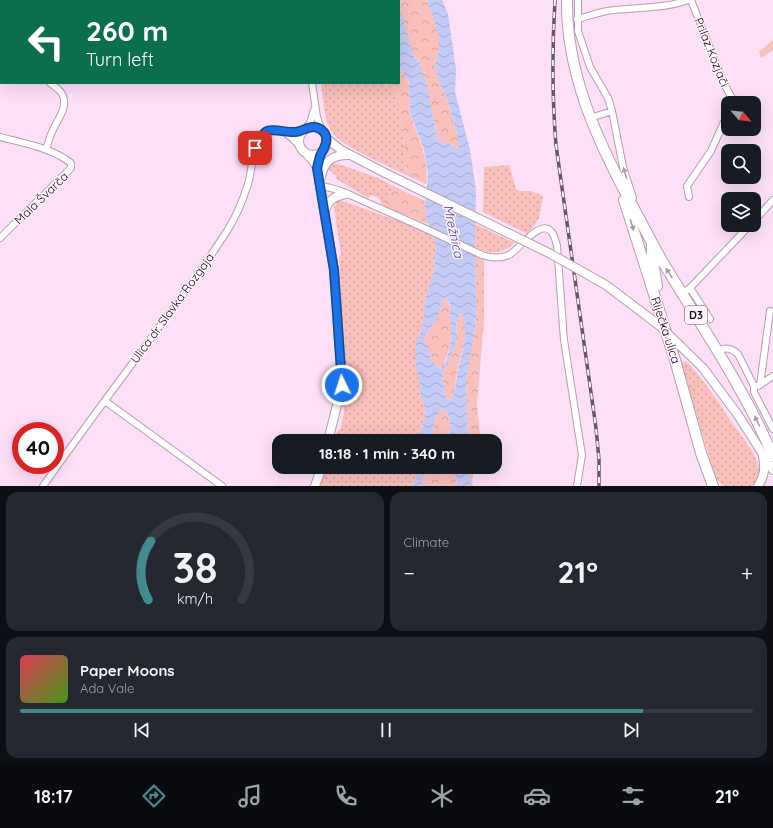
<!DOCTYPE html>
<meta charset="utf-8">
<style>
:root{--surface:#171b24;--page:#242831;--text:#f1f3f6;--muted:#9ea1a6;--line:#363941;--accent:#428a8e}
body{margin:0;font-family:Quicksand,sans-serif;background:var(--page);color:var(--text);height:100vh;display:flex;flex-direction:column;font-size:15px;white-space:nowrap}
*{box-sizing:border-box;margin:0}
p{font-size:13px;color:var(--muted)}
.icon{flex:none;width:22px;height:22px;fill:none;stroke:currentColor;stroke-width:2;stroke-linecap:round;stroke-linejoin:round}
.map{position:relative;height:486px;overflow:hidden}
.sheet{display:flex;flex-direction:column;gap:6px;padding:6px;background:#0d0f14;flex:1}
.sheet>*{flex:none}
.top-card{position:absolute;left:0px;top:0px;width:400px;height:84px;box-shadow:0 4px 16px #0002;background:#0b6e4f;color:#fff;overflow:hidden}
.needle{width:26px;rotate:117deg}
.buttons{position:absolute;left:721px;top:96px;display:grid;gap:8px}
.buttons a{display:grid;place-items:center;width:40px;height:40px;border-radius:8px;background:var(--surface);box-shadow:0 4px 16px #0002;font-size:20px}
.speed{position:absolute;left:12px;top:422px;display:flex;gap:8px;font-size:20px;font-weight:700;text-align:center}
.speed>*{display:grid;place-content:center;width:52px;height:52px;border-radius:50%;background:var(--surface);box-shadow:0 4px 16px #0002;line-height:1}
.speed .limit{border:6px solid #d22;background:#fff;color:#111}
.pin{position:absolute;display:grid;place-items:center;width:34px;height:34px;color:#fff;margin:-17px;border-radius:8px;box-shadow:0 2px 6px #0006}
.me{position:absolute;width:44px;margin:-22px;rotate:356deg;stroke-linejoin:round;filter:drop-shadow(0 0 3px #0008)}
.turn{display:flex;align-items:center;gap:14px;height:84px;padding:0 20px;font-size:18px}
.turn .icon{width:52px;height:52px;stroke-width:2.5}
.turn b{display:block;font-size:28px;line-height:34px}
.big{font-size:30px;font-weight:800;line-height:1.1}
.sheet .tile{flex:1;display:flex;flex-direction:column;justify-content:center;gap:6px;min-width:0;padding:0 14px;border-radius:12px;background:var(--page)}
.sheet .dial{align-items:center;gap:0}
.dial svg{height:104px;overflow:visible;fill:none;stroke:var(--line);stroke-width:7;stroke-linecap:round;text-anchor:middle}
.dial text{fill:var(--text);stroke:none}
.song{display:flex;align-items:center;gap:12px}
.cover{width:48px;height:48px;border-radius:6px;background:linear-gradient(135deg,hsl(350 70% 55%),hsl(100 70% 35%))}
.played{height:4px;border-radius:2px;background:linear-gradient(90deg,var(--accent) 85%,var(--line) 85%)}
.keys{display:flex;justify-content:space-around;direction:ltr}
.heat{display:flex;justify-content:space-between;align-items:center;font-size:22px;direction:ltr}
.sheet .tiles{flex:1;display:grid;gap:6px;grid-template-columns:1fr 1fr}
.tile:last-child{grid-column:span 2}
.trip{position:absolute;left:272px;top:434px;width:230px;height:40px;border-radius:12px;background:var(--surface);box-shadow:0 4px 16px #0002;font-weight:800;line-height:40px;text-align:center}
.tab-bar{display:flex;height:64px;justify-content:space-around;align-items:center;background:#090b0e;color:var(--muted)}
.tab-bar .icon{width:28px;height:28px}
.tab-bar .current{color:var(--accent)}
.tab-bar b{font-size:18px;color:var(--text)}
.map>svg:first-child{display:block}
.grass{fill:url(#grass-dots)}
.forest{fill:url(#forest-crowns)}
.water{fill:url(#water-waves);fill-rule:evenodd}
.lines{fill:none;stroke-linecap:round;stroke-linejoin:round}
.minor-casing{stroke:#b89cb3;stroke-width:8}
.tertiary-casing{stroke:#b89cb3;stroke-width:10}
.primary-casing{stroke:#b89cb3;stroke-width:12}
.minor{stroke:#fff;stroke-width:6}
.tertiary{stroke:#fff;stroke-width:8}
.primary{stroke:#fff;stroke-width:10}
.rail-casing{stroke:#685765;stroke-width:3.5}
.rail{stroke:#fff2fd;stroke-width:2;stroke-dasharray:6;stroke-linecap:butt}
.tertiary-bridge-casing{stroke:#b89cb3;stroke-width:10;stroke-linecap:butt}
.tertiary-bridge{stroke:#fff;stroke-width:8}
.oneway{fill:#a39fa3}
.route-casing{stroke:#114b97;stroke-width:10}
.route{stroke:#1a73e8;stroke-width:7}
.labels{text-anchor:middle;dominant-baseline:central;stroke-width:3;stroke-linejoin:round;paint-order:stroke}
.shield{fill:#fff2fd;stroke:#5e535d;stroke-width:1}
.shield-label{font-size:11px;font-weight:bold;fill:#190f18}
.street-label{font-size:12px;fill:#190f18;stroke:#fff2fd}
.water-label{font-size:13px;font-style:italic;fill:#414485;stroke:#fff2fd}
</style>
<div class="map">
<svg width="773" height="486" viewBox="0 0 773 486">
<defs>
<pattern id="grass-dots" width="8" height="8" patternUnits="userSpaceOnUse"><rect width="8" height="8" fill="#f9bfbb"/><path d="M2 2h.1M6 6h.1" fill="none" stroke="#d5a3a0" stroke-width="1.8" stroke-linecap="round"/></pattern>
<pattern id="forest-crowns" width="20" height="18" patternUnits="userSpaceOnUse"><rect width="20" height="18" fill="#f9bfbb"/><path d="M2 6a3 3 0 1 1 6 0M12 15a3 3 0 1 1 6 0" fill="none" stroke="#d5a3a0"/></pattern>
<pattern id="water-waves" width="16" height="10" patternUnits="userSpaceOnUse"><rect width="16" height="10" fill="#c4caf6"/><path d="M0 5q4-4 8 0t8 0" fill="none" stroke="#a8acd2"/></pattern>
</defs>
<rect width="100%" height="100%" fill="#fddff8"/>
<path class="grass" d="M321,83h71c9,30 13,61 14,92 -17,-9 -66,-29 -75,-44 -7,-11 -8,-35 -10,-48z
M332,163l6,1 40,14 23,12 -10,1 -9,9 4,7 -5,-4 -2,-5 -8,-3 -3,3 -33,-20 2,-2 -7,-5 -1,-5z
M509,165l7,24 3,2h12l12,5 -4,22 -11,16 -45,-22 1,-45z
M340,200l56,20 5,1 31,15 4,8 -2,28 -9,27 -3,30 -6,14 1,30 3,8v12l6,19 -7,24v5h-85l1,-6 6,-7 3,-17 -3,-15 3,-29 -5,-111 2,-1 -7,-48 3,-6z
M475,224l40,19c-16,12 -22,12 -40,4z
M686,361c19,20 34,44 49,66 8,11 21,27 24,40 1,5 -2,16 -7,19h-28l-6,-5 -3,-5 -33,-110v-3z
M327,467h92l-1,5 -7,14h-91z"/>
<path class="forest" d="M395,0h32l12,36v13l-4,17 4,15 10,23 10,39v6l-9,-5 -8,-1 -5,-6 -2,-13 -15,-60c-10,-12 -21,-48 -21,-63z
M773,40v10l-12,8 -2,-6z
M399,63c1,7 7,12 9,19 4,9 0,21 2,31 7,24 20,45 16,71l-20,-9c-1,-31 -5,-62 -14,-92h7z
M401,190l24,11 1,17 2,6 -42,-17 -5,-7 10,-9z
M475,256l9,4v59l-7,86 3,30 -1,6h-11l-2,-59 8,-46 2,-20z
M446,297c9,18 7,55 -6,72 -10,-7 -13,-21 -16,-32 9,-13 16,-22 19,-38z
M461,310c9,19 1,41 -4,61 -2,11 -1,19 -6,30l-6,-5 -3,-23 12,-24 3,-10 -1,-15z
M442,408c11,8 8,21 8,33h-21l8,-26z
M426,467h28l3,19h-35z
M470,467h5l-3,15 1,4h-2z"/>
<path class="water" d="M427,0h15l6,14 8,55 -1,23 15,58 6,40 -1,47 1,79 -2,20 -8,46 2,59h-18c0,-12 3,-25 -8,-33l-5,7 -8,26h-10v-4l7,-25 -6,-19v-12l-3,-8 -2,-15 1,-15 6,-14 3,-30 9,-27 2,-28 -10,-26 -1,-10 3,-35 -4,-23 -14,-38 -1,-30 -9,-15 -1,-60 15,49 6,8 7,21 10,52 5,6 8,1 9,5v-6l-10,-39 -10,-23 -4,-15 4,-17v-13zM446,297l4,8 1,35 -4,19 -7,10c-10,-7 -13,-21 -16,-32 9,-13 16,-22 19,-38zM461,311c9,18 1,40 -3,59 -3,12 -1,18 -7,31l-6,-5 -3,-23 12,-24 3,-10 -1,-15z
M419,467h7l-4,19h-11l7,-14z
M454,467h16l1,19h-14z"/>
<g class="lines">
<g class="minor-casing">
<path id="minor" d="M578,0v31l12,36 18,31 4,13 -22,7
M691,0l33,84 9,16 -1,3
M309,1v-1
M577,19c12,-3 25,-8 37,-9 25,-3 50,-1 74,-10
M0,56h1
M312,83l5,34 4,12
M612,111l11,56 10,31
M305,129l5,-6 4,-13
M284,132l9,7 7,8
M0,137c23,6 52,11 71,26v5l-71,70
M46,150c2,-6 3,-12 6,-18 4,-11 16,-23 11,-36 -2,-6 -8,-9 -13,-13
M321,186c17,2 33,11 49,18 37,16 74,33 112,51 9,3 18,4 27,0 11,-6 33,-40 44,-21 2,4 3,8 4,12l7,94 18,115 -5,31
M689,197l-2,-11 24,-35 17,-38
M754,221l19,-21
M690,288l20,31
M683,293l7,-5 60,-63
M718,351c8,-4 13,-3 20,3l16,32h4l15,-10
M760,385l10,-74
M754,386v6l19,37
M105,401l117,85
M43,486c32,-45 65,-90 98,-134 29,-40 59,-79 86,-121 9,-14 16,-31 21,-47 5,-16 3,-38 16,-51 5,-5 29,0 38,-1"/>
</g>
<g class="tertiary-casing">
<path id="tertiary" d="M299 141a14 14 0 1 1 28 0a14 14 0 1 1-28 0Z
M326,138l15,12 44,23
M306,153l8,9 3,6 17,102 8,115 -14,56
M321,177c3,-16 11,-22 27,-22
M325,211c4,-12 10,-15 21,-17
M703,368l35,47 35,55
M315,486l7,-19
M758,486c7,-10 7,-18 5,-30"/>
</g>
<g class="primary-casing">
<path id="primary" d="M567,0c-1,73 30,140 64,203 11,20 21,41 33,61 38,63 80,124 109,192
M624,200l51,160 26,93 12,33
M652,245v10l5,31"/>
</g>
<use href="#minor" class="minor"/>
<use href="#tertiary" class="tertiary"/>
<use href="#primary" class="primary"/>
<g class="rail-casing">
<path id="rail" d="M555,0c-3,49 -3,96 1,145l40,283 3,32v26"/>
</g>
<use href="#rail" class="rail"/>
<g class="tertiary-bridge-casing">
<path id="tertiary-bridge" d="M385,173l164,80 57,32 54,41 43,42"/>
</g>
<use href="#tertiary-bridge" class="tertiary-bridge"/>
</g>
<defs><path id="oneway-solid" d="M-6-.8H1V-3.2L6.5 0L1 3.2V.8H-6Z"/></defs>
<g class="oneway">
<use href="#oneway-solid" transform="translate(625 173) rotate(-107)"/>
<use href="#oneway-solid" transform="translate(632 225) rotate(72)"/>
<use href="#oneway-solid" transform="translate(669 273) rotate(-123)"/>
<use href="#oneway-solid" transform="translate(757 421) rotate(-117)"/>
</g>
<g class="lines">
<g class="route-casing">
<path id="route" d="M255,148c3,-6 6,-14 12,-17 8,-3 19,2 28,1 7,0 12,-6 20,-5 5,1 9,4 11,9 2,8 -3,13 -6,20 -1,4 -2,8 -3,12l17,102 8,115"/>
</g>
<use href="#route" class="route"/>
</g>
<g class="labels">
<rect class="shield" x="685" y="306" width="22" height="18" rx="3"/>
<g class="shield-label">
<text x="696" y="315">D3</text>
</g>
<g class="street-label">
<text transform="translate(712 52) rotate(68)">Prilaz Kozjači</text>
<text transform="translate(41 198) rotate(-44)">Mala Švarča</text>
<text transform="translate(172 308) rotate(-54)">Ulica dr. Slavka Rozgaja</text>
<text transform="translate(666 330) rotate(72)">Riječka ulica</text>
</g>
<g class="water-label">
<text transform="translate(454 231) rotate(78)">Mrežnica</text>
</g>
</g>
</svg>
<div class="buttons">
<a><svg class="needle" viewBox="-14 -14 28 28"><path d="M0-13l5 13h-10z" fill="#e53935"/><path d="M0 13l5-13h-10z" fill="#9ea1a6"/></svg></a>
<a><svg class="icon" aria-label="search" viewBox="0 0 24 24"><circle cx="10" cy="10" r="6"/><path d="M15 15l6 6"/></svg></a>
<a><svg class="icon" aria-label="layers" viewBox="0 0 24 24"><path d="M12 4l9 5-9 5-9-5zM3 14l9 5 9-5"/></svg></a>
</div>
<div class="speed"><div class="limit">40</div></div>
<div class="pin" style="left:255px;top:148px;background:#d93025"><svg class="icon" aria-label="arrive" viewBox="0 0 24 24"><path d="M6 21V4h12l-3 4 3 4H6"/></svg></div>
<svg class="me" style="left:342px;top:385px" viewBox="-20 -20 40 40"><circle r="17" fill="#1a73e8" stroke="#fff" stroke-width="3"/><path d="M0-11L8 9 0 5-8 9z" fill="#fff"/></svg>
<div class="trip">18:18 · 1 min · 340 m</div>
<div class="top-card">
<div class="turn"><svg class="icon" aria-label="left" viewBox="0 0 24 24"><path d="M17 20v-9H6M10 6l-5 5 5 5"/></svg><div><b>260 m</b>Turn left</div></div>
</div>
</div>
<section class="sheet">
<div class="tiles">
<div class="tile dial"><svg viewBox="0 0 100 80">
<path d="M14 69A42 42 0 1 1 86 69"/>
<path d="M14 69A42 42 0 0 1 16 24" stroke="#428a8e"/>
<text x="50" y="56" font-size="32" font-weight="700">38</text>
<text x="50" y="72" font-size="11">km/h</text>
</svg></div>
<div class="tile"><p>Climate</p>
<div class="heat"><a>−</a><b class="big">21°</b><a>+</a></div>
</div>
<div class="tile">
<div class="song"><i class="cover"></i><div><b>Paper Moons</b><p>Ada Vale</p></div></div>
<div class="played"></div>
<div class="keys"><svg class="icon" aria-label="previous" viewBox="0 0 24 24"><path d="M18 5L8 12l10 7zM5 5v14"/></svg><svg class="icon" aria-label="pause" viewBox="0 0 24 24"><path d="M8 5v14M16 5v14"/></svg><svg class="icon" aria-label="next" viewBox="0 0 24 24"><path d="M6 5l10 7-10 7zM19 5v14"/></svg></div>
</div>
</div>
</section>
<nav class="tab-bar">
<b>18:17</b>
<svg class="icon current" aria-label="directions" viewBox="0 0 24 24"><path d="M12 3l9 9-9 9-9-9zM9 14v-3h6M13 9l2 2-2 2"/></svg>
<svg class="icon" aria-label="music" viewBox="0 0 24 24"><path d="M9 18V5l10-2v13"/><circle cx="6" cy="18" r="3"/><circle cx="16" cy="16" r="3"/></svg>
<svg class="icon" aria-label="phone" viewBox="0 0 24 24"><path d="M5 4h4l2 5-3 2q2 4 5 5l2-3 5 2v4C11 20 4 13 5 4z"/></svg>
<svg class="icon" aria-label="climate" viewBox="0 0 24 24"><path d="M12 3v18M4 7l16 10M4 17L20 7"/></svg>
<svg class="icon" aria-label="car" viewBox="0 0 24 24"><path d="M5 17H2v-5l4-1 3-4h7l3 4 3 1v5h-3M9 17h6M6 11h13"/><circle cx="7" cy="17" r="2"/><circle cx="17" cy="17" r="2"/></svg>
<svg class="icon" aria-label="filters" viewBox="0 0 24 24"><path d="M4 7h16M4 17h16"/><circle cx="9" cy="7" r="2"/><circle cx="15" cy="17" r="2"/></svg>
<b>21°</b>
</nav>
